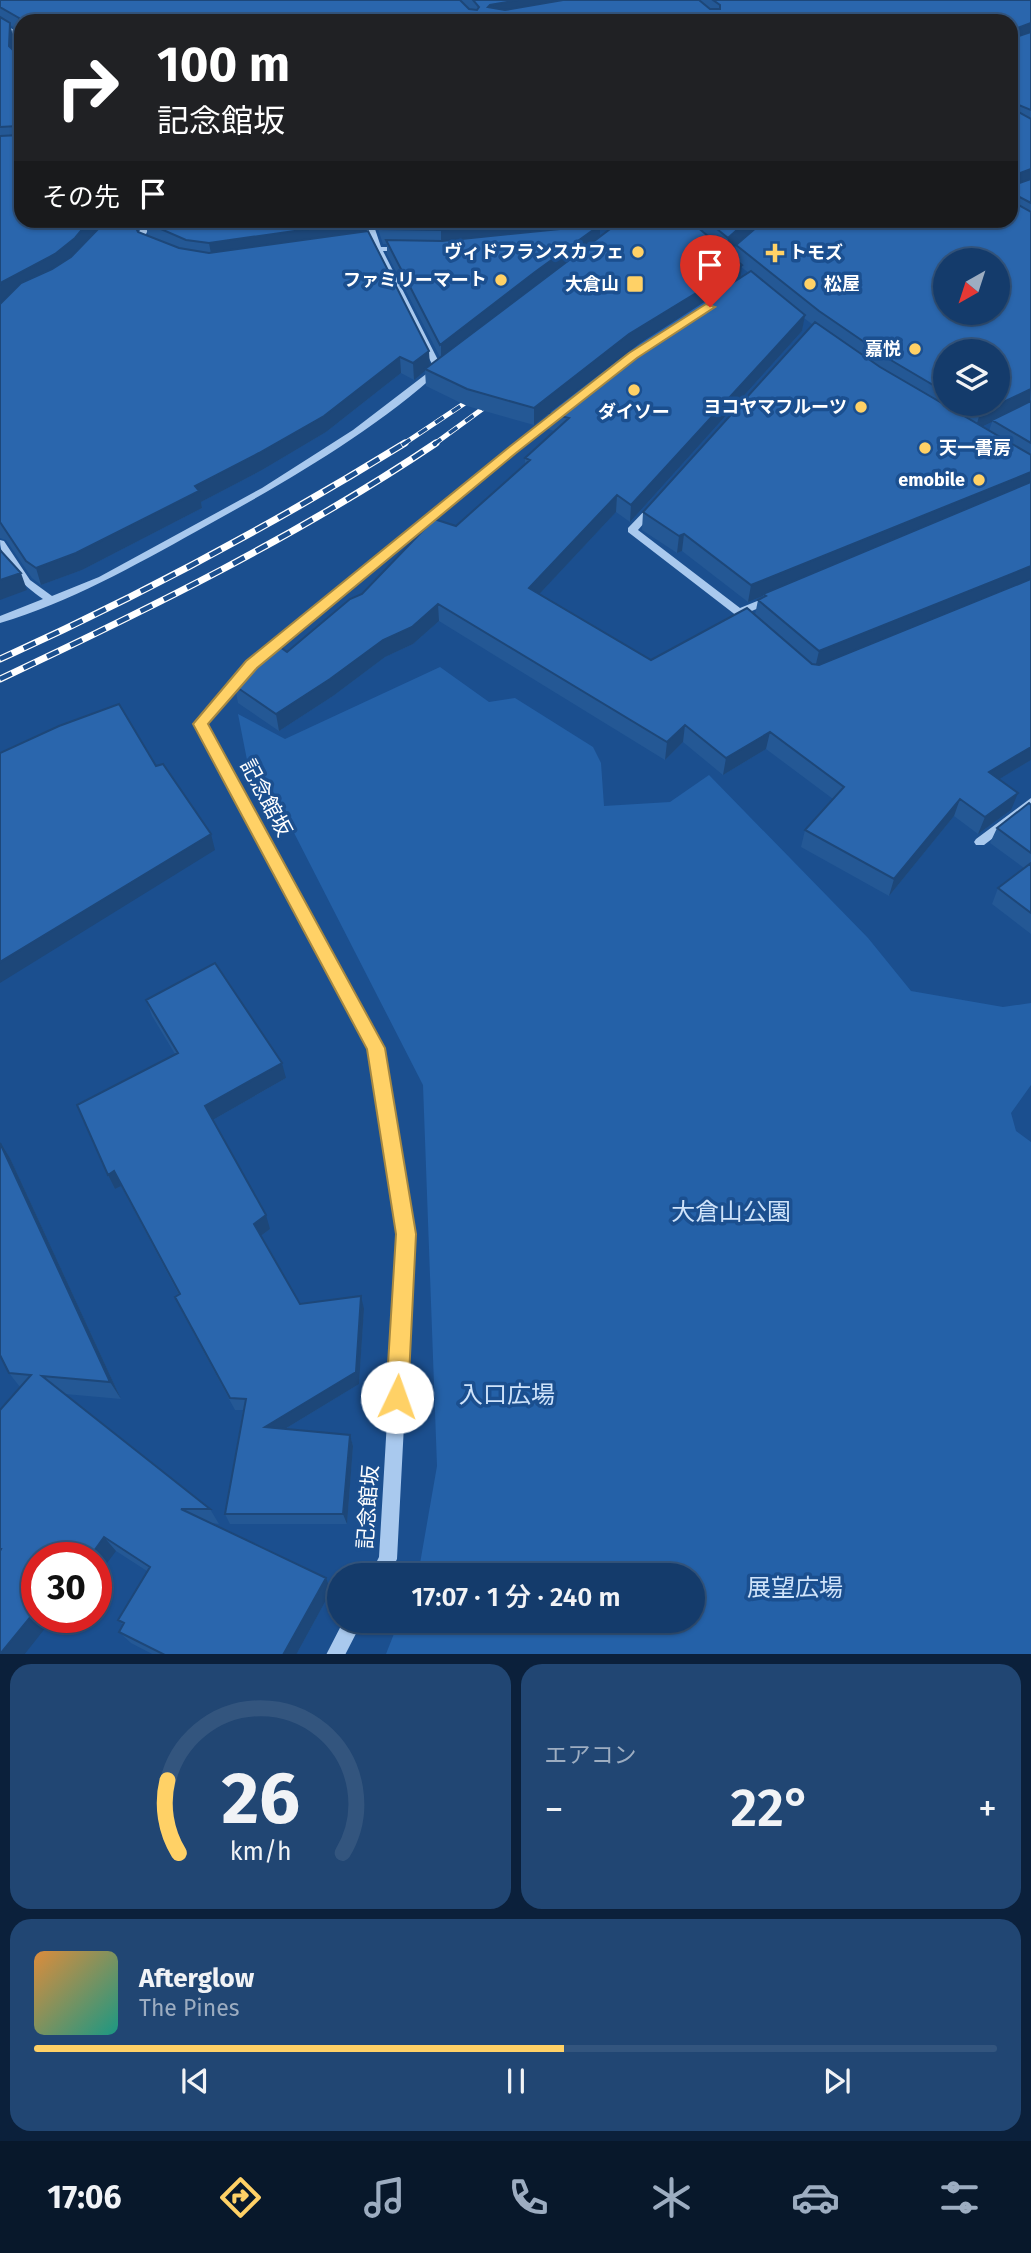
<!DOCTYPE html>
<html lang="ja">
<meta charset="utf-8">
<style>
:root{--surface:#143b6b;--page:#214673;--text:#f1f3f6;--muted:#9dadc1;--line:#33557e;--accent:#ffd166}
body{margin:0;font-family:"Fira Sans","Noto Sans JP",sans-serif;background:var(--page);color:var(--text);height:100vh;display:flex;flex-direction:column;font-size:26px;white-space:nowrap}
*{box-sizing:border-box;margin:0}
p{font-size:23px;color:var(--muted)}
.icon{flex:none;width:38px;height:38px;fill:none;stroke:currentColor;stroke-width:2;stroke-linecap:round;stroke-linejoin:round}
.map{position:relative;height:1654px;overflow:hidden}
.panel{display:flex;flex-direction:column;gap:10px;padding:10px;background:#0b203b;flex:1}
.panel>*{flex:none}
.guide{position:absolute;left:14px;top:14px;width:1004px;height:214px;border-radius:21px;box-shadow:0 2px 5px #0004,0 0 0 2px var(--line);background:#202124;color:#fff;overflow:hidden}
.needle{width:46px;rotate:219deg}
.fabs{position:absolute;left:933px;top:248px;display:grid;gap:14px}
.fabs a{display:grid;place-items:center;width:77px;height:77px;border-radius:50%;background:var(--surface);box-shadow:0 2px 5px #0004,0 0 0 2px var(--line);font-size:35px}
.speed{position:absolute;left:21px;top:1542px;display:flex;gap:14px;font-size:35px;font-weight:700;text-align:center}
.speed>*{display:grid;place-content:center;width:91px;height:91px;border-radius:50%;background:var(--surface);box-shadow:0 2px 5px #0004,0 0 0 2px var(--line);line-height:1}
.speed .limit{border:10px solid #d22;background:#fff;color:#111}
.pin{position:absolute;display:grid;place-items:center;width:60px;height:60px;color:#fff;margin:-72px -30px;border-radius:50% 50% 50% 0;rotate:-45deg;box-shadow:0 0 7px #0007}
.pin .icon{rotate:45deg}
.me{position:absolute;width:77px;margin:-38px;rotate:3deg;stroke-linejoin:round;filter:drop-shadow(0 0 5px #0008)}
.turn{display:flex;align-items:center;gap:24px;height:147px;padding:0 28px;font-size:32px}
.turn .icon{width:91px;height:91px;stroke-width:2.5}
.turn b{display:block;font-size:49px;line-height:60px}
.then{display:flex;align-items:center;height:66px;padding:0 28px;background:#0003;gap:14px;font-size:26px}
.big{font-size:52px;font-weight:600;line-height:1.1}
.panel .tile{flex:1;display:flex;flex-direction:column;justify-content:center;gap:10px;min-width:0;padding:0 24px;border-radius:21px;background:var(--page)}
.panel .dial{align-items:center;gap:0}
.dial svg{height:182px;overflow:visible;fill:none;stroke:var(--line);stroke-width:7;stroke-linecap:round;text-anchor:middle}
.dial text{fill:var(--text);stroke:none}
.song{display:flex;align-items:center;gap:21px}
.cover{width:84px;height:84px;border-radius:10px;background:linear-gradient(135deg,hsl(30 70% 55%),hsl(170 70% 35%))}
.played{height:7px;border-radius:4px;background:linear-gradient(90deg,var(--accent) 55%,var(--line) 55%)}
.keys{display:flex;justify-content:space-around;direction:ltr}
.heat{display:flex;justify-content:space-between;align-items:center;font-size:38px;direction:ltr}
.panel .tiles{flex:1;display:grid;gap:10px;grid-template-columns:1fr 1fr}
.tile:last-child{grid-column:span 2}
.trip{position:absolute;left:327px;top:1563px;width:378px;height:70px;border-radius:35px;background:var(--surface);box-shadow:0 2px 5px #0004,0 0 0 2px var(--line);font-weight:600;line-height:70px;text-align:center}
.tab-bar{display:flex;height:112px;justify-content:space-around;align-items:center;background:#08182b;color:var(--muted)}
.tab-bar .icon{width:49px;height:49px}
.tab-bar .current{color:var(--accent)}
.tab-bar b{font-size:32px;color:var(--text)}
.map>svg:first-child{display:block}
.green{fill:#2461a8}
.lines{fill:none;stroke-linecap:round;stroke-linejoin:round}
.minor{fill:#a9c9ee;fill-rule:evenodd}
.rail-far1-casing{stroke:#fff;stroke-width:5}
.rail-casing{stroke:#fff;stroke-width:7}
.rail-far1{stroke:#1b4f8f;stroke-width:3.5;stroke-dasharray:10;stroke-linecap:butt}
.rail{stroke:#1b4f8f;stroke-width:4.5;stroke-dasharray:13;stroke-linecap:butt}
.wall{fill:#245895;fill-rule:evenodd}
.shaded-wall{fill:#1d4779}
.building{fill:#2a66ad;stroke:#1d4779;stroke-width:2;fill-rule:evenodd}
.route{fill:#ffd166;stroke:#a68842;stroke-width:2}
.poi-dot{fill:#ffd166;stroke:#1b4f8f;stroke-width:2.5}
.labels{text-anchor:middle;dominant-baseline:central;stroke-width:7;stroke-linejoin:round;paint-order:stroke}
.far-poi-label{font-size:18px;font-weight:bold;fill:#fff;stroke:#1b4f8f;text-anchor:end}
.street-label{font-size:21px;fill:#fff;stroke:#1b4f8f}
.near-park-label{font-size:24px;fill:#cfe3fa;stroke:#1b4f8f}
</style>
<div class="map">
<svg width="1031" height="1655" viewBox="0 0 1031 1655">
<rect width="100%" height="100%" fill="#1b4f8f"/>
<path class="green" d="M440,667l49,35 26,-4 78,49 8,16 3,43 66,-4 39,-27 159,163 43,53 92,16 28,-4v82l-20,28 5,18 15,11v512h-645l13,-33 294,-1v-45h-275l19,-109 -14,-381 -156,-305 -20,-20 -9,-46 47,25z"/>
<g class="lines">
<path class="minor" d="M0,22l21,12v31l-6,-5 1,-24 -16,-10z
M145,220h8l-8,16 3,5 6,2v4l-12,-2 -5,-9z
M364,220h8l9,27h21l4,2 -4,2h-19l59,117 -1,2c-72,65 -159,114 -244,161 -63,35 -127,71 -197,92v-7l43,-17c-19,-13 -43,-34 -43,-59l4,1 26,39 22,16 47,-19 163,-89 91,-58 81,-62 -64,-127z
M559,410l3,1v4l-306,253 -50,57 177,323 31,186 -17,325 -8,16h-19l9,-18 19,-323 -29,-185 -175,-325 54,-62z
M653,504l5,3 -20,23 102,78 27,-11h8l1,2 -1,2 -28,12 8,8 -1,2h-8l-118,-91v-4l22,-23z
M1031,798v11l-47,36h-8l-2,-3 2,-3z
M344,1620h19l-18,35h-19z"/>
<g class="rail-far1-casing">
<path id="rail-far1" d="M402,445l78,-52
M433,445l63,-46"/>
</g>
<g class="rail-casing">
<path id="rail" d="M0,659c140,-63 275,-136 405,-216
M0,679c149,-70 299,-144 436,-236"/>
</g>
<use href="#rail-far1" class="rail-far1"/>
<use href="#rail" class="rail"/>
</g>
<path class="wall" d="M0,0h1031v760l-32,19 12,31 -33,24 -24,-18 -65,80 -88,-49 4,-17 28,-31 -67,-50 -43,26 -40,-33 -18,18 -226,-139 -26,23 -28,13 -52,39 -54,35 -41,-28 -3,-17 52,-34 75,-58 94,-68 69,-62v-6l29,-27 -6,-2v-15l-14,11 -67,-19 -41,-20 -1,-15 -11,9 -13,-7 -75,59 -64,38 -61,32 1,6 -120,62 -41,15 -9,-7 -26,-38 -6,-2zM21,21h991l-276,224 -2,14 -7,-6 37,-33h-389l8,24h4v10l53,103 -10,8 -64,-134 -221,-11 3,16 -11,-5 6,-11h-122zM10,25l9,5v23h-3l-3,-3v-13zM612,228l-12,9v-8zM741,267l8,6 -9,5zM804,318l9,7 -170,187 -1,18 35,23 5,-2 66,51 15,-6v1l-5,3 -3,15 -104,45 -112,-66 77,-82 14,10 172,-191zM945,352l53,52h-53zM992,422l-3,9 -7,-4z
M1031,805v129l-39,-30 6,-16 26,-20 -34,-25 7,-15z
M146,1000l140,78 -73,42 57,109 -9,7 39,68 64,5 -5,75 -74,45 65,6 3,11 -6,78h-117l-5,-10 18,-104h-8l-54,-100 -6,-13 4,-2 -58,-109 -6,3 -7,-14 67,-121 -23,-38z
M0,1142l10,16 111,241 -56,-5 145,115 9,15 -8,-1 120,68 -35,64h-142l-23,-12 -12,-11 4,-7 -5,-5 29,-49 -31,-20 -79,7 -37,97v-245l20,-23 -11,-14 -9,-18z"/>
<path class="shaded-wall" d="M518,0h79l-109,21v-14l2,-2z
M10,23l3,14 -1,23 -3,-14z
M1031,23v9l-19,10 3,-13z
M1031,169v10l-19,11 3,-15z
M90,220h16l-27,34 -79,54v-24l2,-2z
M132,220h11l-8,15z
M530,220h94l-8,7 -16,2v10l-159,120v-129z
M748,220h16l-38,34 2,-16z
M365,221l2,16 -155,22 -3,-16z
M742,265l-2,16 -112,70 -94,74v-17l95,-74z
M805,315l-3,16 -172,191 1,-17z
M429,351l1,16 -5,2v2l-11,9 -1,-17z
M400,357l1,16 -75,59 -64,38 -61,32 1,6 -120,62 -41,15 -5,-17 159,-82z
M1031,389l-1,15 -38,16v2l-17,8 5,-17z
M1031,472v14l-268,108v2l-15,6 3,-17z
M617,495l-1,17 -87,93v-17z
M684,534l-2,17 -5,2 2,-17z
M1031,566v13l-216,89 4,-17z
M21,573l6,17 -27,10v-20z
M438,604l1,17 -26,23 -28,13 -52,39 -54,35 -3,-17 107,-74z
M685,725l-2,17 -18,18 2,-18z
M770,732l-4,17 -43,26 3,-17z
M1031,747v13l-48,29 6,-17z
M1018,793l-7,17 -33,24 7,-17z
M960,799l-6,17 -65,80 5,-17z
M211,834l4,16 -215,133v-21z
M282,1063l4,15 -75,43 -6,-15z
M0,1142l10,16 111,241 -11,-17z
M114,1171l7,15 -6,3 -7,-14z
M266,1215l4,14 -12,9 -4,-14z
M361,1296l3,13 -5,75 -89,54 -5,-11z
M350,1435l3,11 -6,78 -4,-10z
M104,1537l12,14 -20,27v-20h-7z
M326,1578l5,13 -35,64h-13z
M37,1609v8h17l-30,38 -24,-1z"/>
<path class="building" d="M0,0h460l9,9 8,1 2,-3 -6,-7h45l-28,5 -2,2 17,3 58,-10h136l11,9h10v-4l-7,-5h318v23l-16,6 -2,6 3,2 15,-5v78l-17,-7 1,7 16,9v50l-16,6 -1,7 3,2 14,-5v24l-17,-9 1,9 16,9v177l-51,24 -15,-9h33v-52h-53v40l-56,-33 -70,-48 -83,-66 29,-25h247v-199h-991v199h69l-15,18 -20,16 -53,28 -2,2v-148l19,-1 -2,-9 -17,1v-110l10,6 -1,23 7,7h3v-35l-19,-11zM945,261h53v52h-53z
M105,220h27l6,12 41,16 30,5 159,-22 61,120 -16,12 -13,-6 -76,59 -65,37 -64,33 4,5 -123,62 -40,15 -10,-7 -26,-39v-218l21,-21 31,-14 19,-12 27,-28z
M145,220h220v1l-156,22 -23,-3 -39,-17z
M379,220h151l-89,10 -59,-1z
M622,220h67l53,45 -113,69 -95,74 -67,-19 -42,-20z
M706,220h42l-20,18z
M600,225l-65,47 -95,73 -54,-105 56,1z
M751,271l54,44 -174,190 -14,-10 -88,93 122,72 96,-52 65,56 7,1 212,-86v168l-42,25 29,21 -33,24 -25,-18 -66,80 -89,-49 39,-43 -74,-55 -44,26 -41,-33 -18,17 -229,-138 -26,23 -29,13 -53,39 -54,35 -41,-28 45,-39 7,5 63,-53 12,-5 72,-75 22,7 74,-66 -5,-2 44,-40 -21,-5 91,-70z
M815,322l65,45 151,88v17l-280,113 -67,-51 -5,2 -36,-24z
M1031,401v42l-39,-23z
M1031,482v84l-212,85 -61,-51 8,-4 -3,-2z
M0,550l21,23 -21,7z
M119,704l37,62 7,-2 48,70 -211,128v-209l59,-27z
M1029,803l2,2v48l-34,-25z
M1031,863v50l-33,-25z
M215,963l67,100 -77,43 61,109 -12,9 46,80 61,-8 -5,76 -91,55 85,8 -7,79h-118l21,-115 -16,-1 -55,-101 5,-3 -66,-123 -6,4 -31,-70 101,-52 -32,-53z
M0,1143l110,239 -68,-6 168,133h-29l145,69 -43,77h-118l-46,-23 5,-9 -6,-3 32,-53 -46,-30 -15,21h-52v51l-37,45v-103l1,-2h-1v-139l31,-35 -22,-2 -9,-18z"/>
<path class="route" d="M706,304l9,3 -78,51 -121,95 -259,215 -49,56 177,324 31,186 -8,163 -3,8 -8,3 -8,-3 -3,-8 10,-163 -29,-185 -174,-325 53,-63 262,-213 121,-95z"/>
<g class="poi-dot">
<circle cx="638" cy="252" r="7"/>
<path d="M771.5 242.5h7v7h7v7h-7v7h-7v-7h-7v-7h7z"/>
<circle cx="501" cy="280" r="7"/>
<rect x="626" y="275" width="18" height="18" rx="3.5"/>
<circle cx="810" cy="284" r="7"/>
<circle cx="915" cy="349" r="7"/>
<circle cx="634" cy="390" r="7"/>
<circle cx="861" cy="407" r="7"/>
<circle cx="925" cy="448" r="7"/>
<circle cx="979" cy="480" r="7"/>
</g>
<g class="labels">
<g class="far-poi-label">
<text x="624" y="252">ヴィドフランスカフェ</text>
<text x="789" y="253" text-anchor="start">トモズ</text>
<text x="487" y="280">ファミリーマート</text>
<text x="619" y="284">大倉山</text>
<text x="824" y="284" text-anchor="start">松屋</text>
<text x="901" y="349">嘉悦</text>
<text x="847" y="407">ヨコヤマフルーツ</text>
<text x="634" y="412" text-anchor="middle">ダイソー</text>
<text x="939" y="448" text-anchor="start">天一書房</text>
<text x="965" y="480">emobile</text>
</g>
<g class="street-label">
<text transform="translate(266 798) rotate(62)">記念館坂</text>
<text transform="translate(368 1507) rotate(-86)">記念館坂</text>
</g>
<g class="near-park-label">
<text x="731" y="1212">大倉山公園</text>
<text x="507" y="1395">入口広場</text>
<text x="795" y="1588">展望広場</text>
</g>
</g>
</svg>
<div class="fabs">
<a><svg class="needle" viewBox="-14 -14 28 28"><path d="M0-13l5 13h-10z" fill="#e53935"/><path d="M0 13l5-13h-10z" fill="#9dadc1"/></svg></a>
<a><svg class="icon" aria-label="layers" viewBox="0 0 24 24"><path d="M12 4l9 5-9 5-9-5zM3 14l9 5 9-5"/></svg></a>
</div>
<div class="speed"><div class="limit">30</div></div>
<div class="pin" style="left:710px;top:307px;background:#d93025"><svg class="icon" aria-label="arrive" viewBox="0 0 24 24"><path d="M6 21V4h12l-3 4 3 4H6"/></svg></div>
<svg class="me" style="left:397px;top:1397px" viewBox="-20 -20 40 40"><circle r="19" fill="#fff"/><path d="M0-13L10 11 0 6-10 11z" fill="#ffd166"/></svg>
<div class="trip">17:07 · 1 分 · 240 m</div>
<div class="guide">
<div class="turn"><svg class="icon" aria-label="right" viewBox="0 0 24 24"><path d="M7 20v-9h11M14 6l5 5-5 5"/></svg><div><b>100 m</b>記念館坂</div></div>
<div class="then">その先<svg class="icon" aria-label="arrive" viewBox="0 0 24 24"><path d="M6 21V4h12l-3 4 3 4H6"/></svg></div>
</div>
</div>
<section class="panel">
<div class="tiles">
<div class="tile dial"><svg viewBox="0 0 100 80">
<path d="M14 69A42 42 0 1 1 86 69"/>
<path d="M14 69A42 42 0 0 1 9 37" stroke="#ffd166"/>
<text x="50" y="56" font-size="32" font-weight="700">26</text>
<text x="50" y="72" font-size="11">km/h</text>
</svg></div>
<div class="tile"><p>エアコン</p>
<div class="heat"><a>−</a><b class="big">22°</b><a>+</a></div>
</div>
<div class="tile">
<div class="song"><i class="cover"></i><div><b>Afterglow</b><p>The Pines</p></div></div>
<div class="played"></div>
<div class="keys"><svg class="icon" aria-label="previous" viewBox="0 0 24 24"><path d="M18 5L8 12l10 7zM5 5v14"/></svg><svg class="icon" aria-label="pause" viewBox="0 0 24 24"><path d="M8 5v14M16 5v14"/></svg><svg class="icon" aria-label="next" viewBox="0 0 24 24"><path d="M6 5l10 7-10 7zM19 5v14"/></svg></div>
</div>
</div>
</section>
<nav class="tab-bar">
<b>17:06</b>
<svg class="icon current" aria-label="directions" viewBox="0 0 24 24"><path d="M12 3l9 9-9 9-9-9zM9 14v-3h6M13 9l2 2-2 2"/></svg>
<svg class="icon" aria-label="music" viewBox="0 0 24 24"><path d="M9 18V5l10-2v13"/><circle cx="6" cy="18" r="3"/><circle cx="16" cy="16" r="3"/></svg>
<svg class="icon" aria-label="phone" viewBox="0 0 24 24"><path d="M5 4h4l2 5-3 2q2 4 5 5l2-3 5 2v4C11 20 4 13 5 4z"/></svg>
<svg class="icon" aria-label="climate" viewBox="0 0 24 24"><path d="M12 3v18M4 7l16 10M4 17L20 7"/></svg>
<svg class="icon" aria-label="car" viewBox="0 0 24 24"><path d="M5 17H2v-5l4-1 3-4h7l3 4 3 1v5h-3M9 17h6M6 11h13"/><circle cx="7" cy="17" r="2"/><circle cx="17" cy="17" r="2"/></svg>
<svg class="icon" aria-label="filters" viewBox="0 0 24 24"><path d="M4 7h16M4 17h16"/><circle cx="9" cy="7" r="2"/><circle cx="15" cy="17" r="2"/></svg>
</nav>
